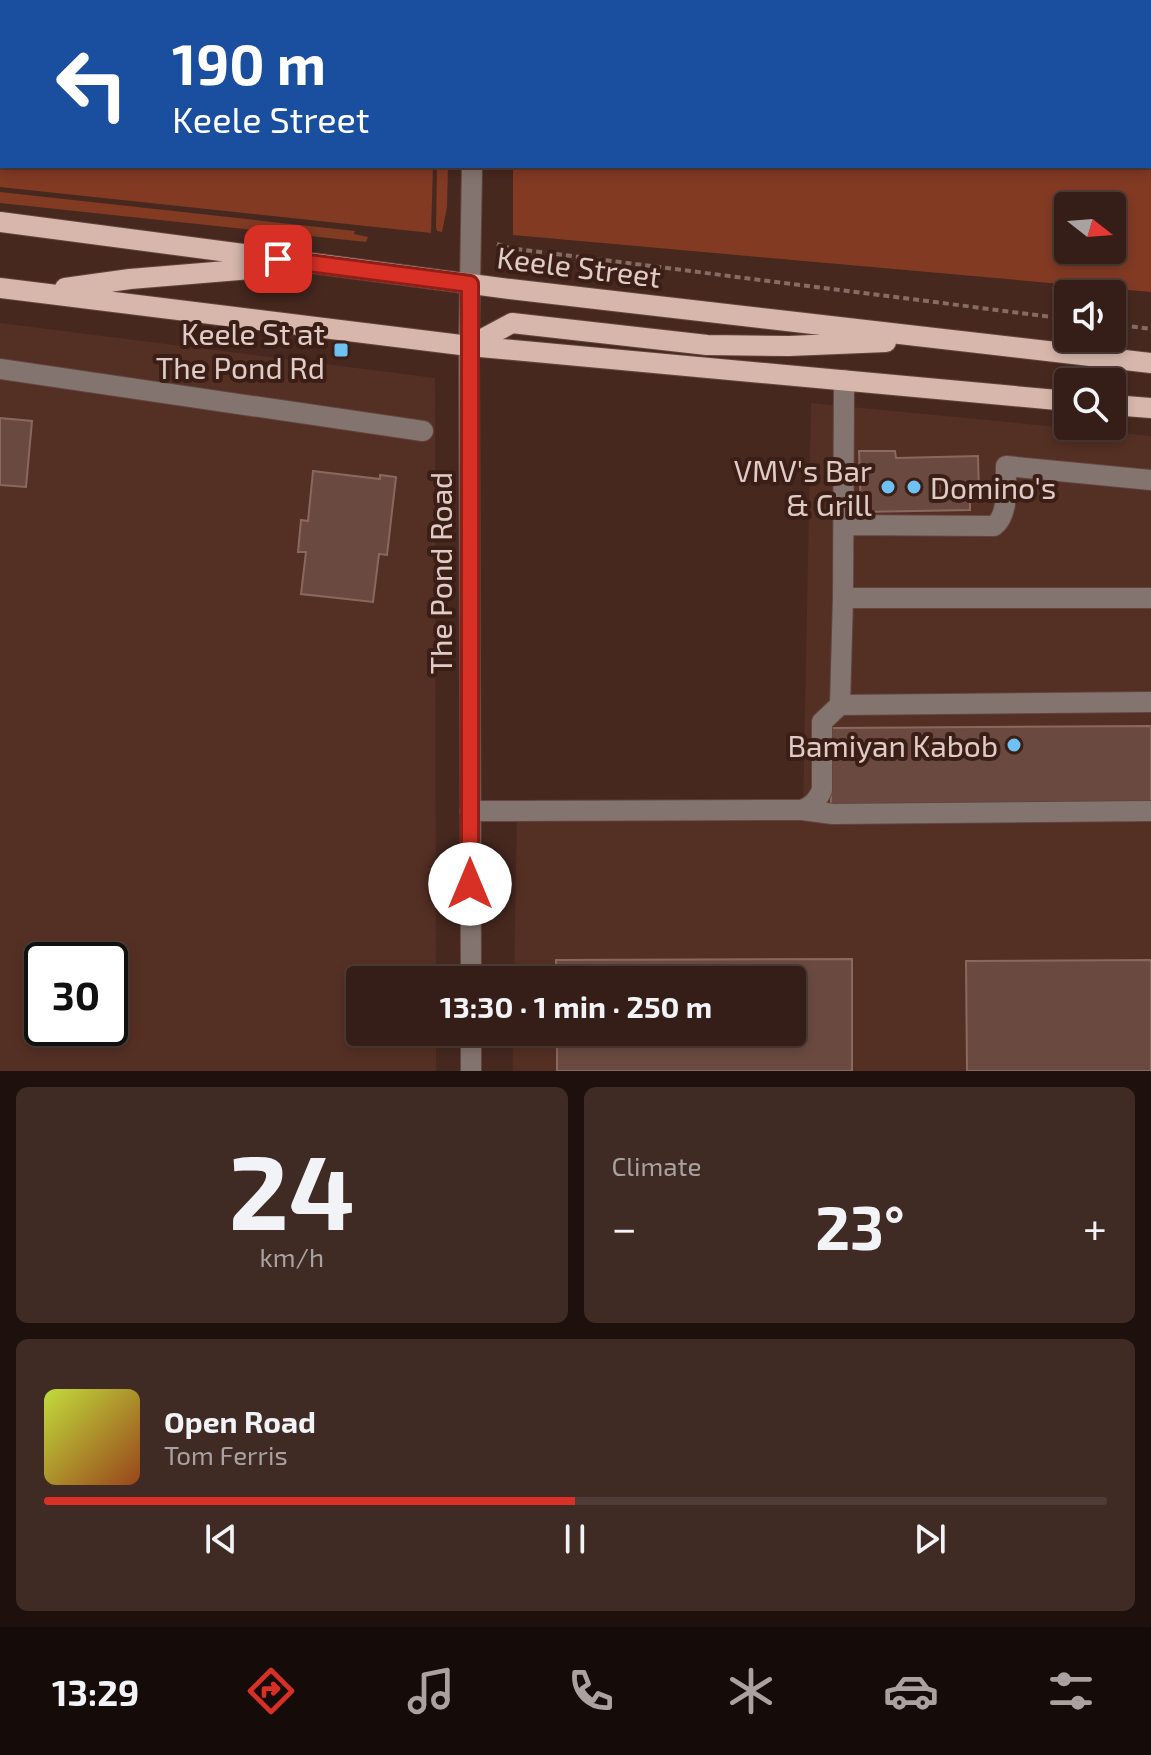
<!DOCTYPE html>
<meta charset="utf-8">
<style>
:root{--surface:#341e17;--page:#3f2b24;--text:#f1f3f6;--muted:#a9a2a1;--line:#4e3c36;--accent:#d93025}
body{margin:0;font-family:"Exo 2",sans-serif;background:var(--page);color:var(--text);height:100vh;display:flex;flex-direction:column;font-size:30px;white-space:nowrap}
*{box-sizing:border-box;margin:0}
p{font-size:26px;color:var(--muted)}
.icon{flex:none;width:44px;height:44px;fill:none;stroke:currentColor;stroke-width:2;stroke-linecap:round;stroke-linejoin:round}
.map{position:relative;height:1071px;overflow:hidden}
.sheet{display:flex;flex-direction:column;gap:16px;padding:16px;background:#1d100d;flex:1}
.sheet>*{flex:none}
.banner{position:absolute;left:0px;top:0px;width:1152px;height:168px;box-shadow:0 4px 12px #0003,0 0 0 2px var(--line);background:#1a4fa0;color:#fff;overflow:hidden}
.needle{width:52px;rotate:107deg}
.controls{position:absolute;left:1054px;top:192px;display:grid;gap:16px}
.controls a{display:grid;place-items:center;width:72px;height:72px;border-radius:8px;background:var(--surface);box-shadow:0 4px 12px #0003,0 0 0 2px var(--line);font-size:40px}
.speed{position:absolute;left:24px;top:942px;display:flex;gap:16px;font-size:40px;font-weight:700;text-align:center}
.speed>*{display:grid;place-content:center;width:104px;height:104px;border-radius:50%;background:var(--surface);box-shadow:0 4px 12px #0003,0 0 0 2px var(--line);line-height:1}
.speed .limit{border:4px solid #111;border-radius:12px;background:#fff;color:#111}
.pin{position:absolute;display:grid;place-items:center;width:68px;height:68px;color:#fff;margin:-34px;border-radius:16px;box-shadow:0 4px 12px #0006}
.me{position:absolute;width:88px;margin:-44px;rotate:0deg;stroke-linejoin:round;filter:drop-shadow(0 0 6px #0008)}
.turn{display:flex;align-items:center;gap:28px;height:168px;padding:0 40px;font-size:36px}
.turn .icon{width:104px;height:104px;stroke-width:2.5}
.turn b{display:block;font-size:56px;line-height:68px}
.big{font-size:60px;font-weight:700;line-height:1.1}
.sheet .card{flex:1;display:flex;flex-direction:column;justify-content:center;gap:12px;min-width:0;padding:0 28px;border-radius:12px;background:var(--page)}
.sheet .dial{align-items:center;gap:0}
.dial b{font-size:104px;line-height:1}
.song{display:flex;align-items:center;gap:24px}
.cover{width:96px;height:96px;border-radius:12px;background:linear-gradient(135deg,hsl(70 70% 55%),hsl(20 70% 35%))}
.played{height:8px;border-radius:4px;background:linear-gradient(90deg,var(--accent) 50%,var(--line) 50%)}
.keys{display:flex;justify-content:space-around;direction:ltr}
.heat{display:flex;justify-content:space-between;align-items:center;font-size:44px;direction:ltr}
.sheet .tiles{flex:1;display:grid;gap:16px;grid-template-columns:1fr 1fr}
.card:last-child{grid-column:span 2}
.trip{position:absolute;left:346px;top:966px;width:460px;height:80px;border-radius:8px;background:var(--surface);box-shadow:0 4px 12px #0003,0 0 0 2px var(--line);font-weight:700;line-height:80px;text-align:center}
.tab-bar{display:flex;height:128px;justify-content:space-around;align-items:center;background:#150c09;color:var(--muted)}
.tab-bar .icon{width:56px;height:56px}
.tab-bar .current{color:var(--accent)}
.tab-bar b{font-size:36px;color:var(--text)}
.map>svg:first-child{display:block}
.built{fill:#542f24;fill-rule:evenodd}
.green{fill:#823a23;fill-rule:evenodd}
.building{fill:#6a4a40;stroke:#8a685e;stroke-width:2}
.lines{fill:none;stroke-linecap:round;stroke-linejoin:round}
.minor-casing{stroke:#62463d;stroke-width:22}
.major-casing{stroke:#62463d;stroke-width:22}
.path{stroke:#866c64;stroke-width:4;stroke-dasharray:6 4;stroke-linecap:butt}
.minor{stroke:#84746f;stroke-width:20}
.major{stroke:#d7b7ac;stroke-width:20}
.route-casing{stroke:#8d1f18;stroke-width:20}
.route{stroke:#d93025;stroke-width:14}
.poi-dot{fill:#6ec2f3;stroke:#3b1e16;stroke-width:3}
.labels{text-anchor:middle;dominant-baseline:central;stroke-width:8;stroke-linejoin:round;paint-order:stroke}
.street-label{font-size:30px;fill:#e0ccc6;stroke:#3b1e16}
.poi-label{font-size:30px;fill:#e0ccc6;stroke:#3b1e16;text-anchor:end}
</style>
<div class="map">
<svg width="1151" height="1071" viewBox="0 0 1151 1071">
<rect width="100%" height="100%" fill="#46281f"/>
<path class="built" d="M0,323l435,55 1,602h-76v52h76v39h-436zM42,960h68v68h-68z
M811,403l340,33v635h-638v-39h279v-52h-278l3,-173 286,8z"/>
<path class="green" d="M0,0h435l-433,2v164h431l-2,67 -431,-46z
M511,0h640v292l-638,-57v-69h637v-164zM1068,206h44v44h-44z
M437,166h11l-1,41 -5,25 -5,-1 -1,-4z
M0,192l355,39 -1,3 14,3 -2,5 -366,-39z"/>
<path class="building" d="M0,418l32,3 -6,66 -26,-2z
M859,451h36l1,7 82,-2 1,38h-9v16l-109,2z
M313,471l67,8v-4l16,2 -9,78 -8,-1 -6,48 -72,-8 5,-42h-8l3,-32 7,1z
M1151,726v77l-320,2 -1,-77z
M852,959v112h-295v-39h235v-52h-236v-20z
M1151,960v111h-184l-1,-110z"/>
<g class="lines">
<g class="minor-casing">
<path id="minor" d="M475,2v-2
M0,369l423,62
M844,525l150,1c16,-12 11,-42 12,-60l145,14
M843,598h308
M840,705l311,-3
M802,810l31,4 318,-3
M470,811l332,-1c11,-5 15,-9 20,-20v-68l18,-17 3,-107 1,-218
M471,980l-2,-634 3,-180
M471,1032v39"/>
</g>
<g class="major-casing">
<path id="major" d="M0,222l510,67 641,74
M0,288l469,58 599,55
M65,288l65,-9 121,-10 21,3
M469,346l43,-23 195,22 82,1 97,-4
M1112,405l39,3"/>
</g>
<path class="path" d="M497,244l12,4 559,71
M1112,324l39,5"/>
<use href="#minor" class="minor"/>
<use href="#major" class="major"/>
</g>
<g class="lines">
<g class="route-casing">
<path id="route" d="M278,259l192,25v600"/>
</g>
<use href="#route" class="route"/>
</g>
<g class="poi-dot">
<rect x="333" y="342" width="16" height="16" rx="4"/>
<circle cx="888" cy="487" r="8"/>
<circle cx="914" cy="487" r="8"/>
<circle cx="1014" cy="745" r="8"/>
</g>
<g class="labels">
<g class="street-label">
<text transform="translate(579 266) rotate(7)">Keele Street</text>
<text transform="translate(440 573) rotate(-90)">The Pond Road</text>
</g>
<g class="poi-label">
<text x="325" y="333">Keele St at<tspan x="325" dy="34">The Pond Rd</tspan></text>
<text x="872" y="470">VMV's Bar<tspan x="872" dy="34">&amp; Grill</tspan></text>
<text x="930" y="487" text-anchor="start">Domino's</text>
<text x="998" y="745">Bamiyan Kabob</text>
</g>
</g>
</svg>
<div class="controls">
<a><svg class="needle" viewBox="-14 -14 28 28"><path d="M0-13l5 13h-10z" fill="#e53935"/><path d="M0 13l5-13h-10z" fill="#a9a2a1"/></svg></a>
<a><svg class="icon" aria-label="sound" viewBox="0 0 24 24"><path d="M4 9h4l5-4v14l-5-4H4zM17 9q2 3 0 6"/></svg></a>
<a><svg class="icon" aria-label="search" viewBox="0 0 24 24"><circle cx="10" cy="10" r="6"/><path d="M15 15l6 6"/></svg></a>
</div>
<div class="speed"><div class="limit">30</div></div>
<div class="pin" style="left:278px;top:259px;background:#d93025"><svg class="icon" aria-label="arrive" viewBox="0 0 24 24"><path d="M6 21V4h12l-3 4 3 4H6"/></svg></div>
<svg class="me" style="left:470px;top:884px" viewBox="-20 -20 40 40"><circle r="19" fill="#fff"/><path d="M0-13L10 11 0 6-10 11z" fill="#d93025"/></svg>
<div class="trip">13:30 · 1 min · 250 m</div>
<div class="banner">
<div class="turn"><svg class="icon" aria-label="left" viewBox="0 0 24 24"><path d="M17 20v-9H6M10 6l-5 5 5 5"/></svg><div><b>190 m</b>Keele Street</div></div>
</div>
</div>
<section class="sheet">
<div class="tiles">
<div class="card dial"><b>24</b><p>km/h</p></div>
<div class="card"><p>Climate</p>
<div class="heat"><a>−</a><b class="big">23°</b><a>+</a></div>
</div>
<div class="card">
<div class="song"><i class="cover"></i><div><b>Open Road</b><p>Tom Ferris</p></div></div>
<div class="played"></div>
<div class="keys"><svg class="icon" aria-label="previous" viewBox="0 0 24 24"><path d="M18 5L8 12l10 7zM5 5v14"/></svg><svg class="icon" aria-label="pause" viewBox="0 0 24 24"><path d="M8 5v14M16 5v14"/></svg><svg class="icon" aria-label="next" viewBox="0 0 24 24"><path d="M6 5l10 7-10 7zM19 5v14"/></svg></div>
</div>
</div>
</section>
<nav class="tab-bar">
<b>13:29</b>
<svg class="icon current" aria-label="directions" viewBox="0 0 24 24"><path d="M12 3l9 9-9 9-9-9zM9 14v-3h6M13 9l2 2-2 2"/></svg>
<svg class="icon" aria-label="music" viewBox="0 0 24 24"><path d="M9 18V5l10-2v13"/><circle cx="6" cy="18" r="3"/><circle cx="16" cy="16" r="3"/></svg>
<svg class="icon" aria-label="phone" viewBox="0 0 24 24"><path d="M5 4h4l2 5-3 2q2 4 5 5l2-3 5 2v4C11 20 4 13 5 4z"/></svg>
<svg class="icon" aria-label="climate" viewBox="0 0 24 24"><path d="M12 3v18M4 7l16 10M4 17L20 7"/></svg>
<svg class="icon" aria-label="car" viewBox="0 0 24 24"><path d="M5 17H2v-5l4-1 3-4h7l3 4 3 1v5h-3M9 17h6M6 11h13"/><circle cx="7" cy="17" r="2"/><circle cx="17" cy="17" r="2"/></svg>
<svg class="icon" aria-label="filters" viewBox="0 0 24 24"><path d="M4 7h16M4 17h16"/><circle cx="9" cy="7" r="2"/><circle cx="15" cy="17" r="2"/></svg>
</nav>
